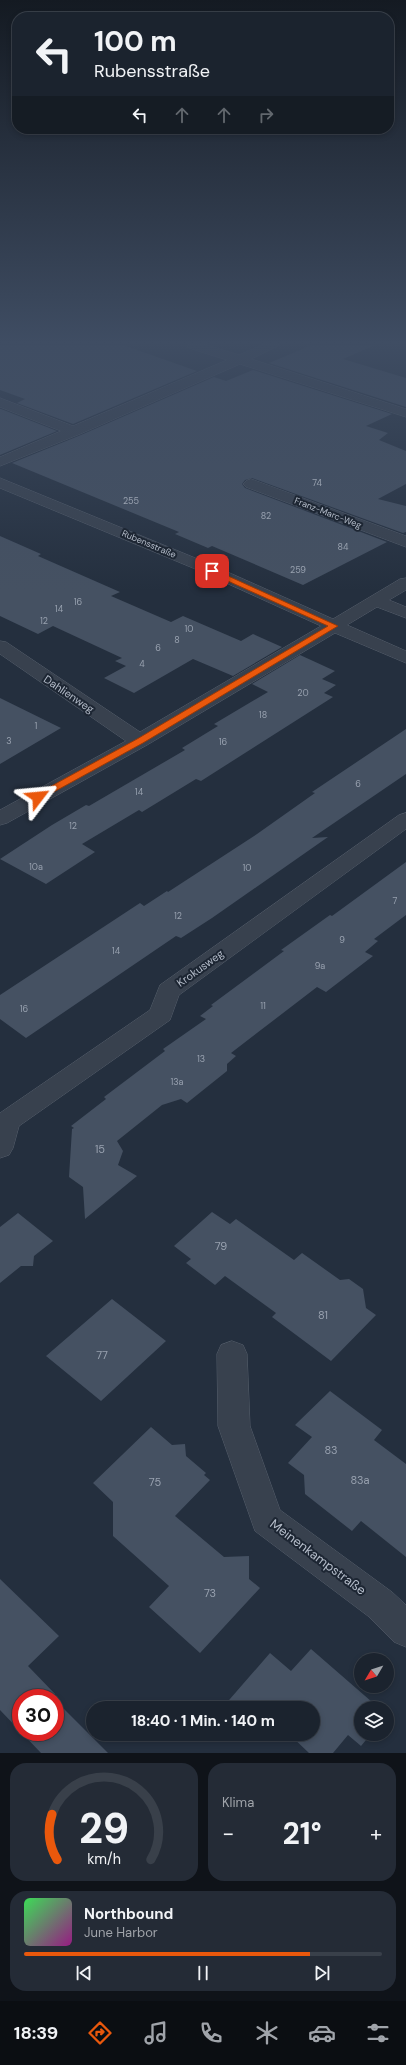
<!DOCTYPE html>
<html lang="de">
<meta charset="utf-8">
<style>
:root{--surface:#1b232e;--page:#242b36;--text:#f1f3f6;--muted:#a0a4aa;--line:#39404a;--accent:#ea580c}
body{margin:0;font-family:"DM Sans",sans-serif;background:var(--page);color:var(--text);height:100vh;display:flex;flex-direction:column;font-size:15px;white-space:nowrap}
*{box-sizing:border-box;margin:0}
p{font-size:13px;color:var(--muted)}
.icon{flex:none;width:22px;height:22px;fill:none;stroke:currentColor;stroke-width:2;stroke-linecap:round;stroke-linejoin:round}
.map{position:relative;height:1753px;overflow:hidden}
.side{display:flex;flex-direction:column;gap:10px;padding:10px;background:#0f1319;flex:1}
.side>*{flex:none}
.hud{position:absolute;left:12px;top:12px;width:382px;height:122px;border-radius:16px;box-shadow:0 2px 6px #0003,0 0 0 1px var(--line);background:#1b232e;color:var(--text);overflow:hidden}
.needle{width:26px;rotate:231deg}
.tools{position:absolute;left:354px;top:1653px;display:grid;gap:8px}
.tools a{display:grid;place-items:center;width:40px;height:40px;border-radius:50%;background:var(--surface);box-shadow:0 2px 6px #0003,0 0 0 1px var(--line);font-size:20px}
.speed{position:absolute;left:12px;top:1689px;display:flex;gap:8px;font-size:20px;font-weight:700;text-align:center}
.speed>*{display:grid;place-content:center;width:52px;height:52px;border-radius:50%;background:var(--surface);box-shadow:0 2px 6px #0003,0 0 0 1px var(--line);line-height:1}
.speed .limit{border:6px solid #d22;background:#fff;color:#111}
.pin{position:absolute;display:grid;place-items:center;width:34px;height:34px;color:#fff;margin:-17px;border-radius:8px;box-shadow:0 2px 6px #0006}
.me{position:absolute;width:44px;margin:-22px;rotate:61deg;stroke-linejoin:round;filter:drop-shadow(0 0 3px #0008)}
.turn{display:flex;align-items:center;gap:14px;height:84px;padding:0 16px;font-size:18px}
.turn .icon{width:52px;height:52px;stroke-width:2.5}
.turn b{display:block;font-size:28px;line-height:34px}
.lanes{display:flex;align-items:center;height:38px;padding:0 16px;background:#0003;justify-content:center;gap:20px;direction:ltr}
.lanes .off{opacity:.35}
.big{font-size:30px;font-weight:700;line-height:1.1}
.side .tile{flex:1;display:flex;flex-direction:column;justify-content:center;gap:6px;min-width:0;padding:0 14px;border-radius:16px;background:var(--page)}
.side .dial{align-items:center;gap:0}
.dial svg{height:104px;overflow:visible;fill:none;stroke:var(--line);stroke-width:7;stroke-linecap:round;text-anchor:middle}
.dial text{fill:var(--text);stroke:none}
.song{display:flex;align-items:center;gap:12px}
.cover{width:48px;height:48px;border-radius:6px;background:linear-gradient(135deg,hsl(130 70% 55%),hsl(310 70% 35%))}
.played{height:4px;border-radius:2px;background:linear-gradient(90deg,var(--accent) 80%,var(--line) 80%)}
.keys{display:flex;justify-content:space-around;direction:ltr}
.heat{display:flex;justify-content:space-between;align-items:center;font-size:22px;direction:ltr}
.side .tiles{flex:1;display:grid;gap:10px;grid-template-columns:1fr 1fr}
.tile:last-child{grid-column:span 2}
.trip{position:absolute;left:86px;top:1701px;width:234px;height:40px;border-radius:20px;background:var(--surface);box-shadow:0 2px 6px #0003,0 0 0 1px var(--line);font-weight:700;line-height:40px;text-align:center}
.tabs{display:flex;height:64px;justify-content:space-around;align-items:center;background:#0b0e12;color:var(--muted)}
.tabs .icon{width:28px;height:28px}
.tabs .on{color:var(--accent)}
.tabs b{font-size:18px;color:var(--text)}
.map>svg:first-child{display:block}
.building{fill:#455162}
.lines{fill:none;stroke-linecap:round;stroke-linejoin:round}
.minor-casing{stroke:#565f6c;stroke-width:1}
.minor{fill:#38414e;fill-rule:evenodd}
.route{fill:#ea580c;stroke:#983908}
.labels{text-anchor:middle;dominant-baseline:central;stroke-width:4;stroke-linejoin:round;paint-order:stroke}
.number-label{font-size:9px;fill:#98a1af}
.far-street-label{font-size:9px;fill:#b4bcc9;stroke:#1d2633}
.street-label{font-size:11px;fill:#b4bcc9;stroke:#1d2633}
.near-number-label{font-size:11px;fill:#98a1af}
.near-street-label{font-size:13px;fill:#b4bcc9;stroke:#1d2633}
</style>
<div class="map">
<svg width="406" height="1753" viewBox="0 0 406 1753">
<rect width="100%" height="100%" fill="#242f3e"/>
<path class="building" d="M0,345h123l74,26 -124,53 -56,-21 8,-4 -25,-9z
M312,345h63l-32,14 63,19v29l-137,-44z
M253,370l139,44 -26,12 22,7 -9,7 27,11v33l-28,15 28,7v26l-3,1 -151,-55 -7,2 -3,4 3,4 142,54 -84,43 -91,-39 -4,2 -33,-14 4,-2 -167,-69 69,-28 133,-58 12,4z
M0,409h1l56,22 -57,24z
M0,536l41,18 -3,2 82,36 -9,4 60,26 12,-6 58,25 12,-7 29,13 -49,29 -40,-17 -59,34 -30,-15 22,-12 -11,-5 7,-3 -69,-32 -15,8 -38,-18z
M300,655l35,16 -13,8 14,6 -12,8 9,4 -132,84 -5,-2 -54,33 -3,-2 -57,34 13,8 -49,32 -46,-25 52,-34 34,-20 3,1 96,-56 -3,-2 36,-22 -4,-2 54,-32 -16,-8z
M0,698l61,30 -61,36z
M406,729v45l-94,64 16,-1 -116,81 -31,20 -5,-2 -150,102 -26,-19v-24l140,-92 4,3 23,-15 1,1 89,-58 58,-41 -3,-1z
M406,862v53l-32,24 4,2 -13,11 8,4 -47,36 -9,-5 -86,66 5,3 -9,8v7l-40,32 -6,-4 -19,6 -45,36 6,10 -5,14 19,11 -52,43 -2,-32 -14,-10 3,-48 2,-1 -3,-2 35,-27 -2,-2 61,-46 -2,-2 43,-30 -6,-3 13,-10 -2,-1 73,-54 -3,-1 49,-35 2,1z
M212,1212l18,12 6,-5 58,41 8,-7 38,27 9,-1 14,10 3,19 10,7 -45,46 -59,-44 4,-4 -51,-37 -10,9 -29,-22 5,-4 -17,-13z
M18,1213l35,28 -19,15 -1,10h-12l-21,17v-56z
M112,1299l54,42 -65,60 -55,-45z
M330,1391l52,39 -8,10 32,24v93l-45,-36 -9,10 -47,-37 -1,-19 -16,-12 24,-26 -17,-12z
M151,1427l21,18 13,-1 1,12 20,17 -2,2 6,5 -35,36 49,41 25,-1v23l11,9 -60,65 -51,-46 20,-21 -56,-50v-34l-20,-19z
M0,1579l59,57 -31,30 27,28 -2,4h-32v34h34v-32l53,53h-67l-41,-43z
M311,1649l61,53 -2,2 5,4h-14v26h10l-10,12 -13,-11 -15,18h-24l-20,-19h24v-26l-90,-1 47,-54 21,18z"/>
<g class="lines">
<g class="minor-casing">
<path id="minor" d="M187,345h20l32,10 23,-10h18l-29,14 155,50v8l-166,-53 -160,70 -80,32v-9l61,-26 -61,-24v-9l73,28 154,-66 -38,-12z
M0,478l205,84 128,57 67,-40 6,-1v12l-17,10 17,7v11l-29,-11 -30,18 59,26v12l-71,-30 -188,112 -140,78 -7,2v-15l126,-69 -126,-87v-13l6,1 134,90 181,-106 -128,-58 -193,-80z
M251,479l155,57v11l-160,-60 -3,-3 3,-3z
M406,813v16l-227,166 -9,25 -151,106 -6,22 -4,7 -9,3v-45l150,-103 10,-25 239,-170z
M232,1341l11,4 4,9 3,72 30,84 112,82 14,13v42l-12,-5 -26,-26 -113,-85 -37,-105 -1,-72 4,-9z"/>
</g>
<use href="#minor" class="minor"/>
</g>
<linearGradient id="sky" x2="0" y2="1"><stop stop-color="#141a22"/><stop offset="0.58" stop-color="#3f4d63"/><stop offset="1" stop-color="#3f4d63" stop-opacity="0"/></linearGradient>
<rect width="406" height="591" fill="url(#sky)"/>
<path class="route" d="M210,570h5l123,56 -195,117 -102,56h-6v-4l102,-56 191,-113 -118,-53z"/>
<g class="labels">
<g class="number-label">
<text x="317" y="483">74</text>
<text x="131" y="501">255</text>
<text x="266" y="516">82</text>
<text x="343" y="547">84</text>
<text x="298" y="570">259</text>
<text x="78" y="602">16</text>
<text x="59" y="609">14</text>
<text x="44" y="621">12</text>
<text x="189" y="629">10</text>
<text x="177" y="640">8</text>
<text x="158" y="648">6</text>
<text x="142" y="664">4</text>
<text x="303" y="693">20</text>
<text x="263" y="715">18</text>
<text x="36" y="726">1</text>
<text x="9" y="741">3</text>
<text x="223" y="742">16</text>
<text x="358" y="784">6</text>
<text x="139" y="792">14</text>
<text x="73" y="826">12</text>
<text x="36" y="867">10a</text>
<text x="247" y="868">10</text>
<text x="395" y="901">7</text>
<text x="178" y="916">12</text>
<text x="342" y="940">9</text>
<text x="116" y="951">14</text>
<text x="320" y="966">9a</text>
<text x="263" y="1006">11</text>
<text x="24" y="1009">16</text>
<text x="201" y="1059">13</text>
<text x="177" y="1082">13a</text>
</g>
<g class="far-street-label">
<text transform="translate(328 513) rotate(21)">Franz-Marc-Weg</text>
<text transform="translate(149 544) rotate(23)">Rubensstraße</text>
</g>
<g class="street-label">
<text transform="translate(69 694) rotate(34)">Dahlienweg</text>
<text transform="translate(200 968) rotate(-36)">Krokusweg</text>
</g>
<g class="near-number-label">
<text x="100" y="1149">15</text>
<text x="221" y="1246">79</text>
<text x="323" y="1315">81</text>
<text x="102" y="1355">77</text>
<text x="331" y="1450">83</text>
<text x="360" y="1480">83a</text>
<text x="155" y="1482">75</text>
<text x="210" y="1593">73</text>
</g>
<g class="near-street-label">
<text transform="translate(318 1557) rotate(37)">Meinenkampstraße</text>
</g>
</g>
</svg>
<div class="tools">
<a><svg class="needle" viewBox="-14 -14 28 28"><path d="M0-13l5 13h-10z" fill="#e53935"/><path d="M0 13l5-13h-10z" fill="#a0a4aa"/></svg></a>
<a><svg class="icon" aria-label="layers" viewBox="0 0 24 24"><path d="M12 4l9 5-9 5-9-5zM3 14l9 5 9-5"/></svg></a>
</div>
<div class="speed"><div class="limit">30</div></div>
<div class="pin" style="left:212px;top:571px;background:#d93025"><svg class="icon" aria-label="arrive" viewBox="0 0 24 24"><path d="M6 21V4h12l-3 4 3 4H6"/></svg></div>
<svg class="me" style="left:38px;top:797px" viewBox="-20 -20 40 40"><path d="M0-17L14 15 0 8-14 15z" fill="#ea580c" stroke="#fff" stroke-width="4"/></svg>
<div class="trip">18:40 · 1 Min. · 140 m</div>
<div class="hud">
<div class="turn"><svg class="icon" aria-label="left" viewBox="0 0 24 24"><path d="M17 20v-9H6M10 6l-5 5 5 5"/></svg><div><b>100 m</b>Rubensstraße</div></div>
<div class="lanes"><svg class="icon" aria-label="left" viewBox="0 0 24 24"><path d="M17 20v-9H6M10 6l-5 5 5 5"/></svg><svg class="icon off" aria-label="ahead" viewBox="0 0 24 24"><path d="M12 20V5M6 11l6-6 6 6"/></svg><svg class="icon off" aria-label="ahead" viewBox="0 0 24 24"><path d="M12 20V5M6 11l6-6 6 6"/></svg><svg class="icon off" aria-label="right" viewBox="0 0 24 24"><path d="M7 20v-9h11M14 6l5 5-5 5"/></svg></div>
</div>
</div>
<section class="side">
<div class="tiles">
<div class="tile dial"><svg viewBox="0 0 100 80">
<path d="M14 69A42 42 0 1 1 86 69"/>
<path d="M14 69A42 42 0 0 1 10 34" stroke="#ea580c"/>
<text x="50" y="56" font-size="32" font-weight="700">29</text>
<text x="50" y="72" font-size="11">km/h</text>
</svg></div>
<div class="tile"><p>Klima</p>
<div class="heat"><a>−</a><b class="big">21°</b><a>+</a></div>
</div>
<div class="tile">
<div class="song"><i class="cover"></i><div><b>Northbound</b><p>June Harbor</p></div></div>
<div class="played"></div>
<div class="keys"><svg class="icon" aria-label="previous" viewBox="0 0 24 24"><path d="M18 5L8 12l10 7zM5 5v14"/></svg><svg class="icon" aria-label="pause" viewBox="0 0 24 24"><path d="M8 5v14M16 5v14"/></svg><svg class="icon" aria-label="next" viewBox="0 0 24 24"><path d="M6 5l10 7-10 7zM19 5v14"/></svg></div>
</div>
</div>
</section>
<nav class="tabs">
<b>18:39</b>
<svg class="icon on" aria-label="directions" viewBox="0 0 24 24"><path d="M12 3l9 9-9 9-9-9zM9 14v-3h6M13 9l2 2-2 2"/></svg>
<svg class="icon" aria-label="music" viewBox="0 0 24 24"><path d="M9 18V5l10-2v13"/><circle cx="6" cy="18" r="3"/><circle cx="16" cy="16" r="3"/></svg>
<svg class="icon" aria-label="phone" viewBox="0 0 24 24"><path d="M5 4h4l2 5-3 2q2 4 5 5l2-3 5 2v4C11 20 4 13 5 4z"/></svg>
<svg class="icon" aria-label="climate" viewBox="0 0 24 24"><path d="M12 3v18M4 7l16 10M4 17L20 7"/></svg>
<svg class="icon" aria-label="car" viewBox="0 0 24 24"><path d="M5 17H2v-5l4-1 3-4h7l3 4 3 1v5h-3M9 17h6M6 11h13"/><circle cx="7" cy="17" r="2"/><circle cx="17" cy="17" r="2"/></svg>
<svg class="icon" aria-label="filters" viewBox="0 0 24 24"><path d="M4 7h16M4 17h16"/><circle cx="9" cy="7" r="2"/><circle cx="15" cy="17" r="2"/></svg>
</nav>
